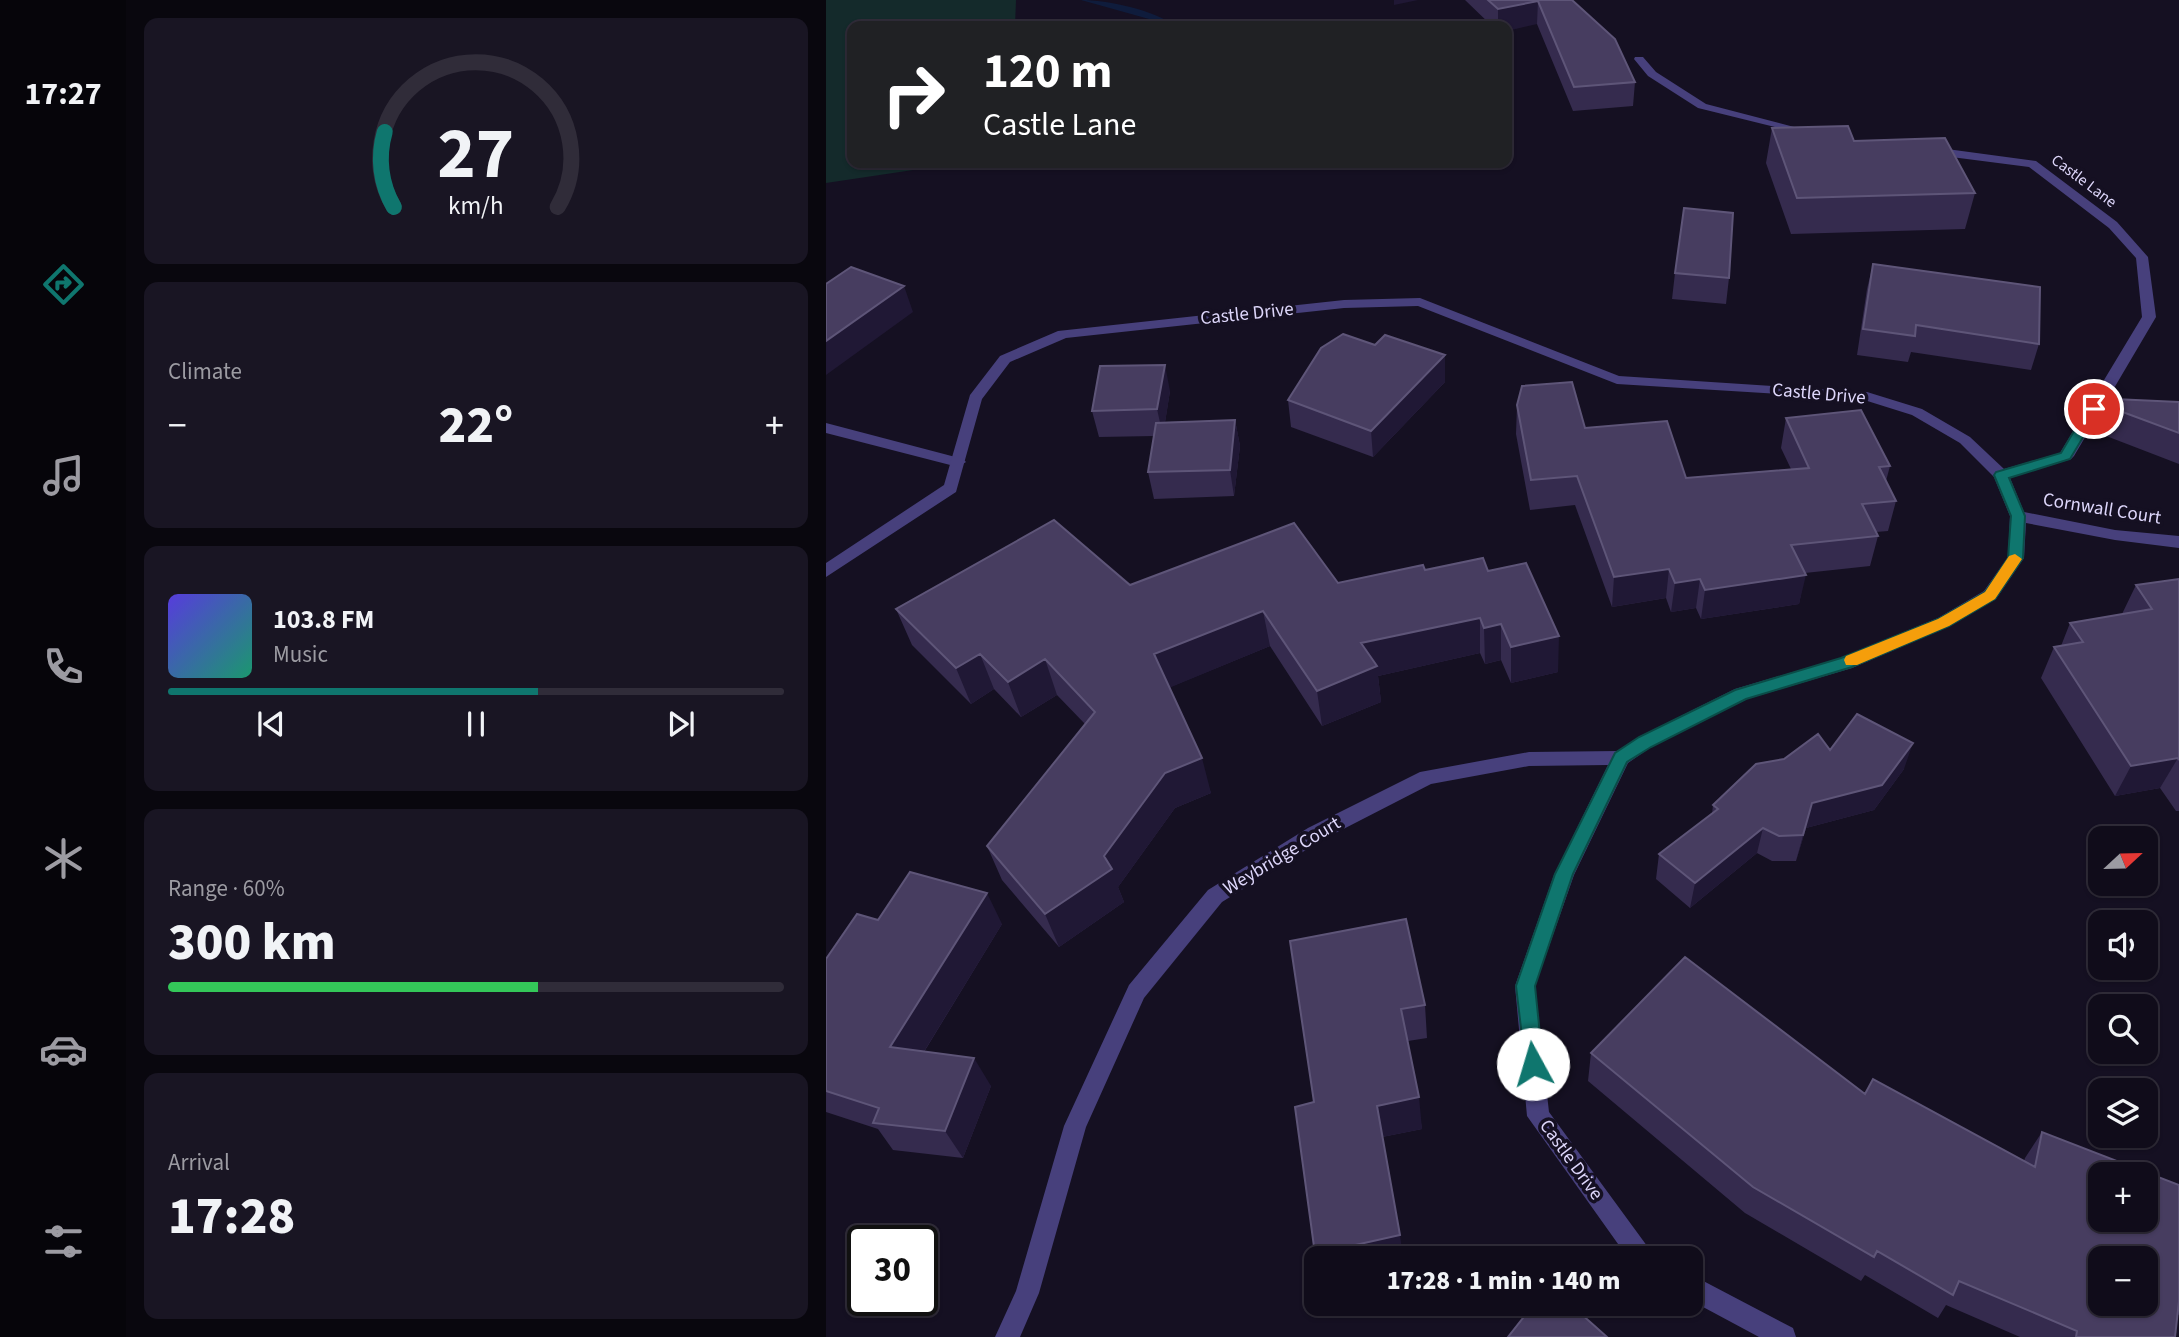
<!DOCTYPE html>
<meta charset="utf-8">
<style>
:root{--surface:#100c1a;--page:#191523;--text:#f1f3f6;--muted:#9c9ba2;--line:#302c39;--accent:#0f766e}
body{margin:0;font-family:"Source Sans 3",sans-serif;background:var(--page);color:var(--text);height:100vh;display:flex;flex-direction:column;font-size:26px;white-space:nowrap}
*{box-sizing:border-box;margin:0}
p{font-size:23px;color:var(--muted)}
.icon{flex:none;width:38px;height:38px;fill:none;stroke:currentColor;stroke-width:2;stroke-linecap:round;stroke-linejoin:round}
.map{position:relative;flex:1;overflow:hidden}
.drawer{display:flex;flex-direction:column;gap:18px;padding:18px;background:#09070e;width:700px}
.drawer>*{flex:none}
.hud{position:absolute;left:21px;top:21px;width:665px;height:147px;border-radius:14px;box-shadow:0 2px 5px #0004,0 0 0 2px var(--line);background:#202124;color:#fff;overflow:hidden}
.needle{width:46px;rotate:68deg}
.controls{position:absolute;left:1262px;top:826px;display:grid;gap:14px}
.controls a{display:grid;place-items:center;width:70px;height:70px;border-radius:14px;background:var(--surface);box-shadow:0 2px 5px #0004,0 0 0 2px var(--line);font-size:35px}
.speed{position:absolute;left:21px;top:1225px;display:flex;gap:14px;font-size:35px;font-weight:700;text-align:center}
.speed>*{display:grid;place-content:center;width:91px;height:91px;border-radius:50%;background:var(--surface);box-shadow:0 2px 5px #0004,0 0 0 2px var(--line);line-height:1}
.speed .limit{border:4px solid #111;border-radius:10px;background:#fff;color:#111}
.pin{position:absolute;display:grid;place-items:center;width:60px;height:60px;color:#fff;margin:-30px;border:4px solid #fff;border-radius:50%;box-shadow:0 2px 7px #0007}
.me{position:absolute;width:77px;margin:-38px;rotate:354deg;stroke-linejoin:round;filter:drop-shadow(0 0 5px #0008)}
.turn{display:flex;align-items:center;gap:24px;height:147px;padding:0 21px;font-size:32px}
.turn .icon{width:91px;height:91px;stroke-width:2.5}
.turn b{display:block;font-size:49px;line-height:60px}
.big{font-size:52px;font-weight:800;line-height:1.1}
.drawer .widget{flex:1;display:flex;flex-direction:column;justify-content:center;gap:10px;min-width:0;padding:0 24px;border-radius:14px;background:var(--page)}
.drawer .dial{align-items:center;gap:0}
.dial svg{height:182px;overflow:visible;fill:none;stroke:var(--line);stroke-width:7;stroke-linecap:round;text-anchor:middle}
.dial text{fill:var(--text);stroke:none}
.song{display:flex;align-items:center;gap:21px}
.cover{width:84px;height:84px;border-radius:10px;background:linear-gradient(135deg,hsl(250 70% 55%),hsl(160 70% 35%))}
.played{height:7px;border-radius:4px;background:linear-gradient(90deg,var(--accent) 60%,var(--line) 60%)}
.keys{display:flex;justify-content:space-around;direction:ltr}
.heat{display:flex;justify-content:space-between;align-items:center;font-size:38px;direction:ltr}
.charge{height:10px;border-radius:5px;background:linear-gradient(90deg,#34c759 60%,var(--line) 0)}
.trip{position:absolute;left:478px;top:1246px;width:399px;height:70px;border-radius:14px;background:var(--surface);box-shadow:0 2px 5px #0004,0 0 0 2px var(--line);font-weight:800;line-height:70px;text-align:center}
main{display:flex;flex:1;min-height:0}
.dock{display:flex;flex-direction:column;width:126px;justify-content:space-around;align-items:center;background:#06050a;color:var(--muted)}
.dock .icon{width:49px;height:49px}
.dock .current{color:var(--accent)}
.dock b{font-size:32px;color:var(--text)}
.map>svg:first-child{display:block}
.green{fill:#142a2b}
.lines{fill:none;stroke-linecap:round;stroke-linejoin:round}
.stream{fill:#0f1c3c;fill-rule:evenodd}
.service{fill:#47407c;fill-rule:evenodd}
.minor{fill:#47407c;fill-rule:evenodd}
.wall{fill:#352b4e}
.shaded-wall{fill:#201835}
.building{fill:#473d60;stroke:#5e5578;stroke-width:2;fill-rule:evenodd}
.route{fill:#0f766e;stroke:#0a4d48;stroke-width:2}
.slow{fill:#f59e0b}
.labels{text-anchor:middle;dominant-baseline:central;stroke-width:7;stroke-linejoin:round;paint-order:stroke}
.far-street-label{font-size:16px;fill:#ddd6fa;stroke:#151022}
.street-label{font-size:19px;fill:#ddd6fa;stroke:#151022}
</style>
<main>
<nav class="dock">
<b>17:27</b>
<svg class="icon current" aria-label="directions" viewBox="0 0 24 24"><path d="M12 3l9 9-9 9-9-9zM9 14v-3h6M13 9l2 2-2 2"/></svg>
<svg class="icon" aria-label="music" viewBox="0 0 24 24"><path d="M9 18V5l10-2v13"/><circle cx="6" cy="18" r="3"/><circle cx="16" cy="16" r="3"/></svg>
<svg class="icon" aria-label="phone" viewBox="0 0 24 24"><path d="M5 4h4l2 5-3 2q2 4 5 5l2-3 5 2v4C11 20 4 13 5 4z"/></svg>
<svg class="icon" aria-label="climate" viewBox="0 0 24 24"><path d="M12 3v18M4 7l16 10M4 17L20 7"/></svg>
<svg class="icon" aria-label="car" viewBox="0 0 24 24"><path d="M5 17H2v-5l4-1 3-4h7l3 4 3 1v5h-3M9 17h6M6 11h13"/><circle cx="7" cy="17" r="2"/><circle cx="17" cy="17" r="2"/></svg>
<svg class="icon" aria-label="filters" viewBox="0 0 24 24"><path d="M4 7h16M4 17h16"/><circle cx="9" cy="7" r="2"/><circle cx="15" cy="17" r="2"/></svg>
</nav>
<section class="drawer">
<div class="widget dial"><svg viewBox="0 0 100 80">
<path d="M14 69A42 42 0 1 1 86 69"/>
<path d="M14 69A42 42 0 0 1 10 36" stroke="#0f766e"/>
<text x="50" y="56" font-size="32" font-weight="700">27</text>
<text x="50" y="72" font-size="11">km/h</text>
</svg></div>
<div class="widget"><p>Climate</p>
<div class="heat"><a>−</a><b class="big">22°</b><a>+</a></div>
</div>
<div class="widget">
<div class="song"><i class="cover"></i><div><b>103.8 FM</b><p>Music</p></div></div>
<div class="played"></div>
<div class="keys"><svg class="icon" aria-label="previous" viewBox="0 0 24 24"><path d="M18 5L8 12l10 7zM5 5v14"/></svg><svg class="icon" aria-label="pause" viewBox="0 0 24 24"><path d="M8 5v14M16 5v14"/></svg><svg class="icon" aria-label="next" viewBox="0 0 24 24"><path d="M6 5l10 7-10 7zM19 5v14"/></svg></div>
</div>
<div class="widget"><p>Range · 60%</p><b class="big">300 km</b><div class="charge"></div></div>
<div class="widget"><p>Arrival</p><b class="big">17:28</b></div>
</section>
<div class="map">
<svg width="1353" height="1337" viewBox="0 0 1353 1337">
<rect width="100%" height="100%" fill="#151022"/>
<path class="green" d="M0,0h190l-1,26h-163v137h108l-134,20z"/>
<g class="lines">
<path class="stream" d="M255,0c26,0 74,10 94,26h-12l-14,-7z"/>
<path class="service" d="M0,423l137,36 3,3 -8,5 -132,-34z"/>
<path class="minor" d="M809,57h8l13,15 50,32 111,29 -6,3 -113,-28 -50,-32 -14,-17z
M1106,147l104,14 81,61 31,35 8,60 -82,139 -3,3 -61,19 14,34 91,18 64,6v12l-64,-8 -89,-17 -2,35 -28,41 -46,27 -98,42 -105,31 -96,48 -23,16 -54,112 -39,111 14,126 101,138 4,8h-26l-101,-142 -12,-130 39,-111 54,-110 -79,1 -98,18 -109,56 -100,62 -78,96 -58,129 -47,166 -19,44h-25l21,-46 48,-165 65,-141 79,-95 100,-62 112,-56 109,-20 89,-1 21,-14 96,-48 106,-31 97,-40 46,-27 24,-34 2,-41 -16,-39 -34,-34 -48,-28 -51,-16 -244,-15 -199,-78 -74,2 -278,30 -56,24 -28,37 -26,93 -130,85v-14l118,-78 26,-90 30,-39 58,-25 286,-31 76,-2 199,78 248,16 55,17 48,28 34,32 56,-16 82,-136 -6,-59 -27,-30 -80,-61 -101,-13v-6z
M864,1274l103,54 3,9h-37l-69,-37z"/>
</g>
<path class="wall" d="M639,0h107l63,82 -2,24 -60,5 -36,-87 -45,2z
M946,128l82,13 121,52 -10,36 -174,5 -25,-71z
M1047,264l166,80 -8,26 -120,-18 -3,10 -51,-7 10,-66z
M849,273l54,5 -3,26 -54,-5z
M549,345l70,10v27l-72,75 -82,-30 -3,-27z
M344,391l-5,31 70,-2 5,26 -6,50 -80,3 -6,-27 6,-36 -55,1 -7,-26z
M1288,399l65,3v62l-78,-30 2,-9z
M691,405l68,23 101,50 105,-9 -10,-21 5,-30 104,48 -4,15 10,20 -8,30 -12,1 2,4 -8,30 -65,7 -6,31 -98,15 -5,-11 -25,4 -5,-14 -54,9 -37,-102 -45,5 -14,-76z
M599,570l63,1 70,101 -47,11 -10,-23 -16,4 -5,-11 -102,23 3,26 -59,24 -52,-80 -100,41 41,106 -36,15 -57,79 6,15 -65,45 -57,-67 -15,-34 98,-122 -28,-29 -36,22 -27,-28 -23,15 -59,-59 -16,-36 234,-24 208,-2z
M1353,579v232h-3l-16,-23 -45,8 -74,-118 13,-31 7,-1 9,-23 52,-9 14,-29z
M1004,750l74,19 -30,41 -68,18 -10,33h-24l-15,-8 -67,55 -34,-29 3,-25 53,-40 1,-9 71,-46z
M52,920l124,4 -78,128 67,34 -28,72 -70,-8 -15,-21 -52,-17v-153z
M464,941l135,64 2,33 -19,3 14,88 -40,8 21,121h-87l-1,-4 -1,-152z
M765,1053l274,41 159,67 1,-3 17,-26 137,53v130l-2,-1 -2,23h-155l-74,-32 -8,13 -73,-43 -4,6 -116,-68 -157,-132z"/>
<path class="shaded-wall" d="M568,0h24l-24,5z
M712,1l-1,23 -30,7v-5h-9v-17z
M78,286l9,26 -87,63v-34z
M619,355v27l-72,75 -2,-26z
M339,365l5,26 -7,45 -6,-27z
M409,420l5,26 -6,50 -4,-26z
M843,569l-3,29 -54,9 2,-30z
M980,575l-7,29 -98,15 4,-29z
M874,579l-4,29 -25,4 4,-29z
M437,611l7,35 -106,44 -10,-36z
M654,618v35l-102,23 3,26 -59,24 -5,-35 44,-48z
M675,624v36l-16,4 -1,-36z
M733,636l-1,36 -47,11v-36z
M154,654l14,35 -23,15 -15,-36z
M219,659l12,36 -36,22 -13,-35z
M1087,743l-9,26 -30,41 -68,18 -10,33 16,-58z
M376,758l9,35 -36,15 -57,79 6,15 -65,45 -14,-33 120,-141z
M1352,758l-18,30 -45,8 16,-30z
M937,828l-6,25 -67,55 5,-25z
M161,893l15,31 -93,152 -19,-29z
M148,1058l17,28 -28,72 -18,-27z
M593,1097l3,32 -40,8 -5,-31z
M574,1235l3,23h-87l-1,-4z"/>
<path class="building" d="M662,0h84l43,39 20,43 -61,5 -36,-86 -40,8z
M1022,126l6,15 91,-3 30,55 -178,5 -25,-70z
M858,208l49,5 -4,65 -54,-5z
M1047,264l167,23 -1,57 -123,-19 -1,11 -52,-7z
M25,267l53,19 -78,55v-57z
M517,334l32,11 10,-10 60,20 -74,76 -83,-31 33,-52z
M339,365l-8,44 -65,2 8,-45z
M746,382l13,46 82,-7 19,57 123,-10 -23,-50 75,-8 29,56 -11,1 17,34 -34,3 16,32 -87,9 15,30 -101,15 -5,-11 -25,4 -6,-14 -55,8 -37,-101 -46,4 -14,-75 5,-19z
M1288,399l65,3v31l-67,-25z
M409,420l-5,50 -82,2 8,-49z
M228,520l76,65 164,-62 44,60 85,-18 2,5 58,-12 5,13 38,-8 33,73 -48,11 -10,-23 -17,4 -4,-10 -119,25 16,23 -60,25 -54,-80 -109,43 48,104 -37,15 -61,83 8,13 -67,45 -58,-68 108,-134 -50,-53 -37,23 -28,-28 -24,14 -60,-59z
M1353,579v181l-1,-2 -47,8 -77,-119 29,-5 -13,-19 82,-14 -16,-24z
M1031,714l56,29 -31,42 -70,18 -9,32 -24,1 -16,-8 -68,55 -36,-29 59,-45 -5,-4 43,-41 28,-5 34,-25 12,16z
M84,872l77,21 -97,154 84,11 -29,73 -72,-8 6,-15 -53,-17v-132l31,-45 21,6z
M580,919l19,86 -24,4 18,88 -42,9 23,129 -85,19 -20,-147 19,-5 -24,-161z
M859,957l180,137 8,-15 162,88 7,-35 137,53v116l-4,36h-99l1,-6 -118,-50 -6,14 -76,-44 -3,6 -121,-70 -162,-134zM1274,1174h46v46h-46zM1274,1258h46v46h-46z
M708,1304h36l37,33h-99z"/>
<path class="route" d="M1268,405l6,4 -30,50 -61,19 16,38 -2,42 -28,41 -46,27 -97,41 -106,32 -95,48 -24,15 -54,112 -38,112 8,78 -3,6 -7,3 -7,-3 -10,-84 39,-112 60,-121 24,-16 96,-47 106,-32 97,-39 47,-27 23,-34 3,-42 -17,-41 2,-3 65,-19 28,-47z"/>
<path class="slow" d="M1189,554l7,5 -27,40 -46,27 -92,39h-11l-2,-5 2,-4 92,-37 47,-27 24,-36z"/>
<g class="labels">
<g class="far-street-label">
<text transform="translate(1258 181) rotate(37)">Castle Lane</text>
</g>
<g class="street-label">
<text transform="translate(421 314) rotate(-6)">Castle Drive</text>
<text transform="translate(993 394) rotate(5)">Castle Drive</text>
<text transform="translate(1276 509) rotate(9)">Cornwall Court</text>
<text transform="translate(456 856) rotate(-31)">Weybridge Court</text>
<text transform="translate(745 1160) rotate(54)">Castle Drive</text>
</g>
</g>
</svg>
<div class="controls">
<a><svg class="needle" viewBox="-14 -14 28 28"><path d="M0-13l5 13h-10z" fill="#e53935"/><path d="M0 13l5-13h-10z" fill="#9c9ba2"/></svg></a>
<a><svg class="icon" aria-label="sound" viewBox="0 0 24 24"><path d="M4 9h4l5-4v14l-5-4H4zM17 9q2 3 0 6"/></svg></a>
<a><svg class="icon" aria-label="search" viewBox="0 0 24 24"><circle cx="10" cy="10" r="6"/><path d="M15 15l6 6"/></svg></a>
<a><svg class="icon" aria-label="layers" viewBox="0 0 24 24"><path d="M12 4l9 5-9 5-9-5zM3 14l9 5 9-5"/></svg></a>
<a>+</a>
<a>−</a>
</div>
<div class="speed"><div class="limit">30</div></div>
<div class="pin" style="left:1268px;top:409px;background:#d93025"><svg class="icon" aria-label="arrive" viewBox="0 0 24 24"><path d="M6 21V4h12l-3 4 3 4H6"/></svg></div>
<svg class="me" style="left:707px;top:1064px" viewBox="-20 -20 40 40"><circle r="19" fill="#fff"/><path d="M0-13L10 11 0 6-10 11z" fill="#0f766e"/></svg>
<div class="trip">17:28 · 1 min · 140 m</div>
<div class="hud">
<div class="turn"><svg class="icon" aria-label="right" viewBox="0 0 24 24"><path d="M7 20v-9h11M14 6l5 5-5 5"/></svg><div><b>120 m</b>Castle Lane</div></div>
</div>
</div>
</main>
